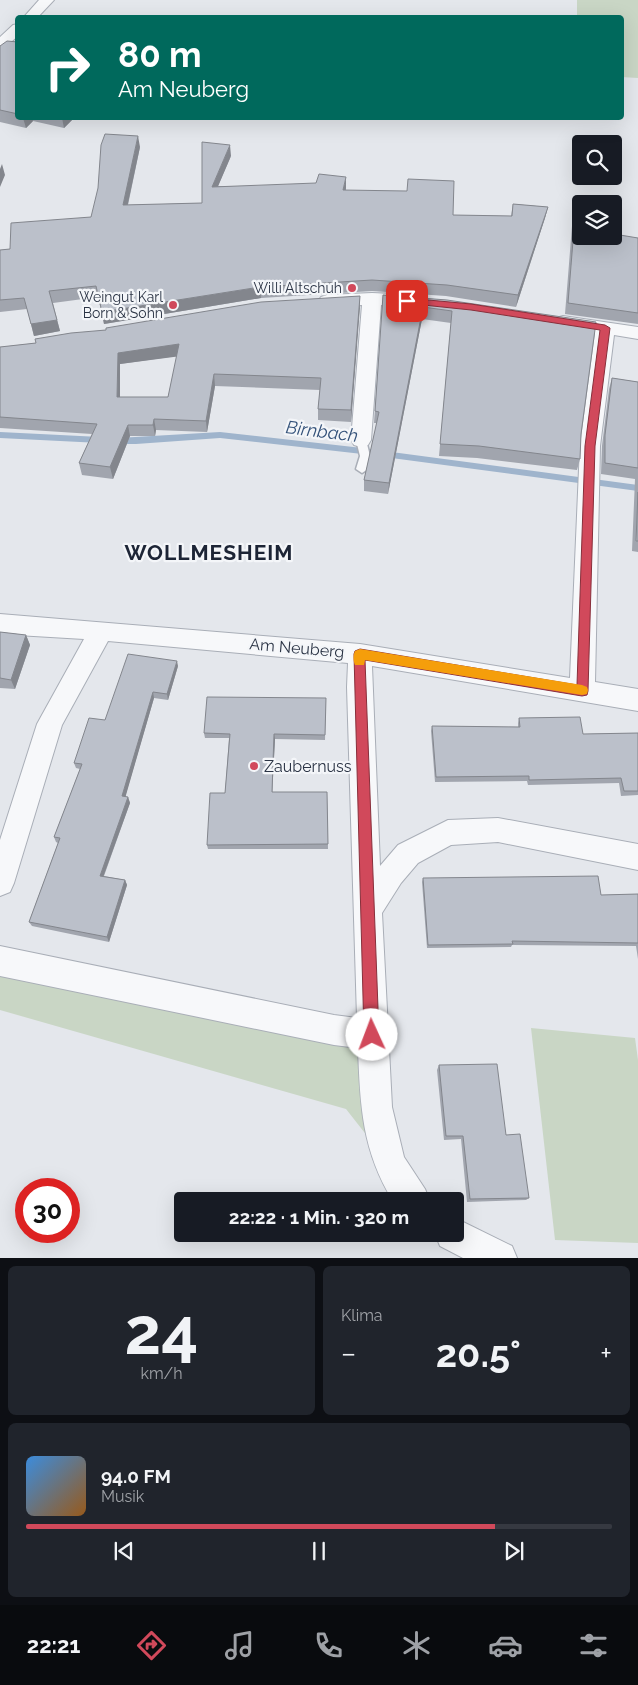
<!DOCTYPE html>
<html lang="de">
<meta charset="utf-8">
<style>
:root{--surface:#171b24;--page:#20242c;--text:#f1f3f6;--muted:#9ea1a6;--line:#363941;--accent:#d1495b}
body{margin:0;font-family:Raleway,sans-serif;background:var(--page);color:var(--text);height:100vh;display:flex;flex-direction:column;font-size:19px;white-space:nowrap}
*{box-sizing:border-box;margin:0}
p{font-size:16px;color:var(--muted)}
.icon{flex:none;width:28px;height:28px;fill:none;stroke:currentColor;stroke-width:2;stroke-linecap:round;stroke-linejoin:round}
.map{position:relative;height:1258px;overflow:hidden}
.panel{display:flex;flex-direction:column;gap:8px;padding:8px;background:#0d0f14;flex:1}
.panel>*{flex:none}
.guide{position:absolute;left:15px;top:15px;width:609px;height:105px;border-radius:5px;box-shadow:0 5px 20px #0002;background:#00695c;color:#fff;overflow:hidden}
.controls{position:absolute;left:572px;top:135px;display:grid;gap:10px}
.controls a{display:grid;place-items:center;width:50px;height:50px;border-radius:5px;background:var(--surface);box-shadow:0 5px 20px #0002;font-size:25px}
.speed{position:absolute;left:15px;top:1178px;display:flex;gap:10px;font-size:25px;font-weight:700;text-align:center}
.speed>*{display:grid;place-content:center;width:65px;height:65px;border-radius:50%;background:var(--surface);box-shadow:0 5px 20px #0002;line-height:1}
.speed .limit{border:8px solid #d22;background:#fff;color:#111}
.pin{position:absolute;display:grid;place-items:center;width:42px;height:42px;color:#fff;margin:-21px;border-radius:10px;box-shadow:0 2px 8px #0006}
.me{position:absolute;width:55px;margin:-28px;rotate:358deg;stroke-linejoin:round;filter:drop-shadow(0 0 4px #0008)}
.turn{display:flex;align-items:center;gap:18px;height:105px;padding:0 20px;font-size:22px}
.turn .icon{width:65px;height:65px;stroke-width:2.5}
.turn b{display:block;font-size:35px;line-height:42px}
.big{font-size:38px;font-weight:700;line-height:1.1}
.panel .tile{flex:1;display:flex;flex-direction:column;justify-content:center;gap:8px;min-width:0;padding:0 18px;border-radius:8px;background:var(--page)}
.panel .dial{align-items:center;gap:0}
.dial b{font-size:65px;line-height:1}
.song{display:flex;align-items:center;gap:15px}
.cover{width:60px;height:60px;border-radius:8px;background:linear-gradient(135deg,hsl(210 70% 55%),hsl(30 70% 35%))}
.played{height:5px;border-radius:2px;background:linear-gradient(90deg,var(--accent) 80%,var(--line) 80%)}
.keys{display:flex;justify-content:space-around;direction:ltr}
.heat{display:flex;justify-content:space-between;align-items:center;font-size:28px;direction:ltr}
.panel .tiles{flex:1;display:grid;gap:8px;grid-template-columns:1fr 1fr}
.tile:last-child{grid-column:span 2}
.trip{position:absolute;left:174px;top:1192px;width:290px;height:50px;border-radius:5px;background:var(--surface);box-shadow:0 5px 20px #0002;font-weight:700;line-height:50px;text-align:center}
.menu{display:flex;height:80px;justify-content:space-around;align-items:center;background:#090b0e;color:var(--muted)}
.menu .icon{width:35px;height:35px}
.menu .selected{color:var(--accent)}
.menu b{font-size:22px;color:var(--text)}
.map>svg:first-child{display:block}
.green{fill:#c9d6c5}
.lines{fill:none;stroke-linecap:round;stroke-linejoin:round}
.stream{fill:#9fb4cc;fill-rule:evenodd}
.lane-casing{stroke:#a9aeb7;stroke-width:3}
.street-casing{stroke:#a9aeb7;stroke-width:2}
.lane{fill:#f7f8fa;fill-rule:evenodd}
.street{fill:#f7f8fa;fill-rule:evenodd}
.wall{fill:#a1a5ae;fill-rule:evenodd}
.shaded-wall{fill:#83868d}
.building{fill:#bbc0ca;stroke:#83868d;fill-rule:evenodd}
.route{fill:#d1495b;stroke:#882f3b}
.slow{fill:#f59e0b}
.poi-dot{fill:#d1495b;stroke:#f4f6f9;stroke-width:2}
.labels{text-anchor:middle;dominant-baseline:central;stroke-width:4.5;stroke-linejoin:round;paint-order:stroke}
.far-poi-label{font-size:14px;fill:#2b3445;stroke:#f4f6f9;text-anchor:end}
.street-label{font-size:16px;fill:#2b3445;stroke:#f4f6f9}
.poi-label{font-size:16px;fill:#2b3445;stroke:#f4f6f9;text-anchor:start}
.water-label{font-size:18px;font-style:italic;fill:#34527a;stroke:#f4f6f9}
.district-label{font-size:21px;font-weight:bold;letter-spacing:1px;fill:#1d2536;stroke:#f4f6f9}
</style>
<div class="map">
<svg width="638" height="1258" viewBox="0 0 638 1258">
<rect width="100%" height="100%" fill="#e4e7ec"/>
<path class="green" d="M577,0h61v78l-17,-1v-59l-44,-1z
M0,961l372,74 18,130 -44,-56 -346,-99z
M531,1028l104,10 3,22v183l-83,-3z"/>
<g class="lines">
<path class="stream" d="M0,432l100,5 4,3 -4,3 -100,-5z
M220,432l151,17 4,3 -4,3 -151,-17 -84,6h-18l-4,-3 4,-3z
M384,451l254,34v6l-254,-34 -4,-3z"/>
<g class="lane-casing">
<path id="lane" d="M361,436l5,4 4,16 -2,13 -6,4 -6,-4 4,-13 -4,-16z"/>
</g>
<g class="street-casing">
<path id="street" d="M39,0h15l-17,18h-14z
M18,24v12l-13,11 -5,1v-11l13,-12z
M372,293l44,2 6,2 3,4 -3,4 -6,2 -35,-2 -10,135 -3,5 -7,2 -7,-2 -3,-5 11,-135 -35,2 -6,-2 -3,-4 3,-4 6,-2z
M563,316l75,11v12l-24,-4 -14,111 -5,236 43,7v22l-266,-45 8,200 18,-21 50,-25 50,-2 140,26v26l-140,-28 -47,3 -33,18 -17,20 -19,30 10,194 12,50 21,32 5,12h-37c-31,-50 -33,-96 -35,-153l-24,-3 -334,-69v-30l334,69 23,3 -10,-331 1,-24 -240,-22 -46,84 -48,158 -4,9 -10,4v-56l37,-116 47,-85 -84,-5v-20l360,30 210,34 10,-232 15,-113 -39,-7 -2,-4 2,-4z
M455,1218l57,28 5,12h-54l-23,-12 -5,-12h20z"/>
</g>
<use href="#lane" class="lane"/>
<use href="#street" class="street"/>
</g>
<path class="wall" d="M18,42v76h56l-10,10 -31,-7 -7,7 -26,-6v-76z
M140,147l-12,58 74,-2 29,-47 -13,30 128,2v2l107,25 58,1 2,-12 35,3 -3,11 -29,89 -70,-11 -74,-5 -111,7 -157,26 -6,-27 -45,6 7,28 -26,5 -7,-27 -27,3v-62l10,-1 81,-32z
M575,216l6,20 57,2v86l-73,-10 7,-88z
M383,295l64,5 134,134 -1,25 -3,11 -100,-12 -38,-2 12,-133 -29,-4 -34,175 -24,-3v-11l13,-57h-3z
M360,296l-9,126 -33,-2v-11l2,-19 -105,-4 -8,46 -51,-2 -1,6h-25l-17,43 -31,-4 -3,-12 13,-29 -92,-6v-81l36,-4 70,-13zM177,356l-9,41h-48v-33z
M612,378l26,4v170l-6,-1 3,-72 -34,-5 1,-28 7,-57z
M0,632l26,3 4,10 -15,44 -15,-1z
M178,666l-10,34 -14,-2 -29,99h3l2,6 -26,73 21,4 2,5 -18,57 -77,-16 -3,-4 29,-79 -2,-1 -2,-5 26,-68 -4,-1 -2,-5 31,-43z
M326,698l-1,42 -50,-1 -3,53h55l1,57h-120l-1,-4 18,-52 4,-55h-24l-1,-5z
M519,718l64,16 55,-1v62l-17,1 -2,-13 -91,2 -1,-4 -92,1 -4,-51 1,-5 86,1v-4z
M423,878l178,17 37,-1v65l-2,-13 -124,-1 -1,2 -84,1 -5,-66z
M439,1065l67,70 23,63 -3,2 -59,2 -6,-63 -17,1 -7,-70z"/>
<path class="shaded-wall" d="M23,118h9l1,3 -7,7z
M62,118h12l-10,10z
M138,136l2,11 -15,70 -2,-12z
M230,145l1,11 -18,42 -1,-11z
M2,164l3,11 -5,12v-18z
M346,177v11l-3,13v-11z
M548,207l-3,11 -29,89 2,-12z
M260,287l1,11 -157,26 -2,-12z
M360,296v11l-9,115v-12z
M423,307l-1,12 -34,175 1,-11z
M57,320l3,11 -26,5 -3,-12z
M179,344l2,12 -61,8v44l-3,-11 1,-44z
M214,374l1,12 -8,46 -1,-11z
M154,419l2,11 -1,6 -2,-11z
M128,425l2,11 -17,43 -3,-12z
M26,635l4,10 -15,44 -4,-9z
M177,661l1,5 -10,34 -1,-6z
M153,692l1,6 -30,104 -2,-6z
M274,734l1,5 -3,58v-5z
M128,797l2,6 -28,77 -2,-4z
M125,880l2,5 -18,57 -2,-5z"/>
<path class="building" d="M7,41l11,1v72l-18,-4v-64z
M105,134l33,2 -15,69 79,-2v-61l28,3 -18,42 104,-4 3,-9 27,3 -3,13 64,1 1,-12 46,2 -1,34 59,1 1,-12 35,3 -30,88 -71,-10 -75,-5 -112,7 -158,25 -6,-26 -47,5 8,29 -26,4 -7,-26 -24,2v-50l10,-1 1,-26 80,-6 7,-29 3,-43z
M575,216h6v20h33v-2l24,4v75l-70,-10z
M383,295l64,5 149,22 -15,112 -1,25 -101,-13 -39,-2 12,-133 -29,-4 -34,176 -25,-3 15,-68 -4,-1z
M360,296l-9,114 -33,-1 3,-31 -107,-4 -8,47 -52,-2 -1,6h-25l-18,42 -31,-4 18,-39 -97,-7v-70l36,-4 -1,-4 36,-6 35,-3v-2l155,-26zM179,344l-11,53h-51l1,-44z
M612,378l26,4v86l-33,-5v-28z
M638,492v49h-2z
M0,632l26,3 -15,45 -11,-2z
M128,654l49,7 -10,33 -14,-2 -31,104 6,1 -28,79 25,4 -18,57 -78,-15 31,-84 -6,-1 28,-73 -8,-1 15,-45 16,2z
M207,697l119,1 -1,37 -51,-1 -2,58h55l1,52 -121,1 3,-52h15l5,-59 -26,-1z
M580,717l3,17 55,-1v58h-14l-3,-13 -92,2v-4l-93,1 -4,-51 88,1 -1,-9z
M598,876l3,19 37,-1v49l-126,-2 1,3 -85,1 -5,-67z
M497,1064l9,71 14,-1 9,64 -59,1 -7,-63h-17l-7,-71z"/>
<path class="route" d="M407,298l64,6 134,21 5,3 -15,118 -7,245 -1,4 -5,1 -217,-36 14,375 -2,5 -5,2 -5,-2 -3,-5 -10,-381 1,-3 5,-2 217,36 8,-239 15,-116 -129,-20 -67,-7v-4z"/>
<path class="slow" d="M360,649l222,36 5,2 1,3 -1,4 -5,1 -217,-35 -1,5h-9c-2,-5 -2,-9 0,-14z"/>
<g class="poi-dot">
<circle cx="352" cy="288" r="5"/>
<circle cx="173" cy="305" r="5"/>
<circle cx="254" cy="766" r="5"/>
</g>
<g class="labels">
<g class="far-poi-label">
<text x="342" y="288">Willi Altschuh</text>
<text x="163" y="297">Weingut Karl<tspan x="163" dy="16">Born &amp; Sohn</tspan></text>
</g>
<g class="street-label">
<text transform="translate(297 648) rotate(5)">Am Neuberg</text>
</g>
<g class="poi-label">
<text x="264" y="766">Zaubernuss</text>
</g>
<g class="water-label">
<text transform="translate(322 431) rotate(7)">Birnbach</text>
</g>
<g class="district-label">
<text x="209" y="552">WOLLMESHEIM</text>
</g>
</g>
</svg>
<div class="controls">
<a><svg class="icon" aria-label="search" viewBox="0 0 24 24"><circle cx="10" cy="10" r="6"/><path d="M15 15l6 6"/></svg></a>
<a><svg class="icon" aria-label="layers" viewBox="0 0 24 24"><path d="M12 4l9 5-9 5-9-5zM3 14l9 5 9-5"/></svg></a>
</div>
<div class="speed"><div class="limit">30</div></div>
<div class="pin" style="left:407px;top:301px;background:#d93025"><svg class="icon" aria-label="arrive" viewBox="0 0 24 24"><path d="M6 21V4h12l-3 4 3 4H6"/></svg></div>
<svg class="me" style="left:372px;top:1035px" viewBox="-20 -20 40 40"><circle r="19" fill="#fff"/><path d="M0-13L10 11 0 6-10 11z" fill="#d1495b"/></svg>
<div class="trip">22:22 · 1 Min. · 320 m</div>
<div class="guide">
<div class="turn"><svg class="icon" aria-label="right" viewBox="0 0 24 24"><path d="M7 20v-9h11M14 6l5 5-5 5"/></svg><div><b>80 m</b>Am Neuberg</div></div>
</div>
</div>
<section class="panel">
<div class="tiles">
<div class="tile dial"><b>24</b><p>km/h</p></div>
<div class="tile"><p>Klima</p>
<div class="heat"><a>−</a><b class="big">20.5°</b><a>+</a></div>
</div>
<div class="tile">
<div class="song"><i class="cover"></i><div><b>94.0 FM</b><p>Musik</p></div></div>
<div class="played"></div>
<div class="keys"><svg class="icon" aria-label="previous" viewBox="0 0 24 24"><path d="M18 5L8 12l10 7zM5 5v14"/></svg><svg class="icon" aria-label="pause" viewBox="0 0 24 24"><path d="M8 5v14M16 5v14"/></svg><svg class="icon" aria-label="next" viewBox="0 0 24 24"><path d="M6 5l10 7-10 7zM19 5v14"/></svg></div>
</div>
</div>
</section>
<nav class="menu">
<b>22:21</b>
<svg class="icon selected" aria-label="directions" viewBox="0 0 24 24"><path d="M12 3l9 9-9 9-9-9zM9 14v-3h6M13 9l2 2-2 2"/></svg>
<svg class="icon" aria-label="music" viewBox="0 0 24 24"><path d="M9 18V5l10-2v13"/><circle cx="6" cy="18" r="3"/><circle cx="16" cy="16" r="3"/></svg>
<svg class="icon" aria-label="phone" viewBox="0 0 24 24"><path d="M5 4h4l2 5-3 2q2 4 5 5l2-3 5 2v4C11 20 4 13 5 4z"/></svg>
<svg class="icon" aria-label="climate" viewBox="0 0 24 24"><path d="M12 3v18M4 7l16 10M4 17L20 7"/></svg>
<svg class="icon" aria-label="car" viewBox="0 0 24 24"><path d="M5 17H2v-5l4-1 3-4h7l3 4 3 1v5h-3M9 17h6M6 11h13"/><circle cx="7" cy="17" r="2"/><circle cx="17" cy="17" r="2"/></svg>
<svg class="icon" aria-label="filters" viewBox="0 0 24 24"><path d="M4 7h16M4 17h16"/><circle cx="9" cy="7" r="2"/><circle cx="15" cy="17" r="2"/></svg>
</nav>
